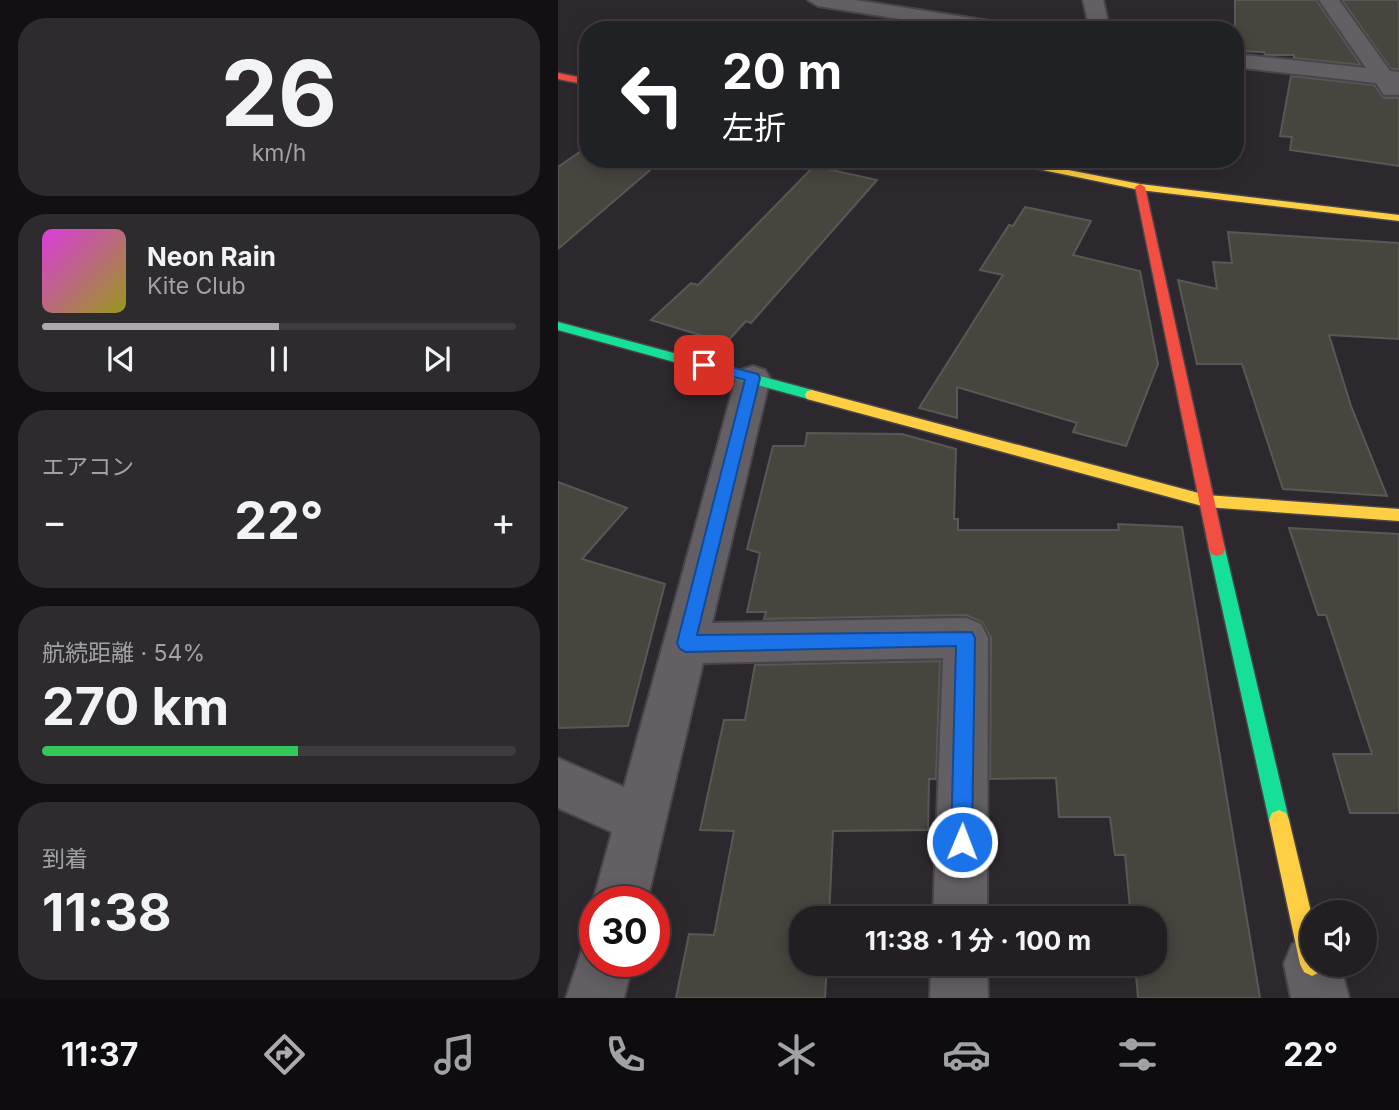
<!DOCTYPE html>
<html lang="ja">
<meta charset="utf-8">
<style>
:root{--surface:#221e22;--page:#2e2b2f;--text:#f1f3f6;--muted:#a2a2a5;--line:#3f3c40;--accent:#aea8b0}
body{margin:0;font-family:Inter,"Noto Sans JP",sans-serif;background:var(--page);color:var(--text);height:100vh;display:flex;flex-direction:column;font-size:26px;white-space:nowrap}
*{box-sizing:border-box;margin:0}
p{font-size:23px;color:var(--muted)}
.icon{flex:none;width:38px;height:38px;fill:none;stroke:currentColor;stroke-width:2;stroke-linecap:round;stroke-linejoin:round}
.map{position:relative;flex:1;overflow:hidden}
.drawer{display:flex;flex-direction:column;gap:18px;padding:18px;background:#131013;width:558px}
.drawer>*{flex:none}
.hud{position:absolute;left:21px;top:21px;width:665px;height:147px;border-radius:28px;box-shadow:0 4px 18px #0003,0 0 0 2px var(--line);background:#202124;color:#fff;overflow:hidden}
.tools{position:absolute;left:742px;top:900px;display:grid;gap:14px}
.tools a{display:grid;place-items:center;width:77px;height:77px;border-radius:50%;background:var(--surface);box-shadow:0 4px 18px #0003,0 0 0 2px var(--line);font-size:35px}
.speed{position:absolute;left:21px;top:886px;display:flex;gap:14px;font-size:35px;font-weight:700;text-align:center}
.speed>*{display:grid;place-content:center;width:91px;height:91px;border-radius:50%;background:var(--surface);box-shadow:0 4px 18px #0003,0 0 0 2px var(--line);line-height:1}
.speed .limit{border:10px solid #d22;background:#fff;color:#111}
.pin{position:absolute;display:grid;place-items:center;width:60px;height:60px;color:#fff;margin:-30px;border-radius:14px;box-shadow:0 4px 10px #0006}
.me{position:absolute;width:77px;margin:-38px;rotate:1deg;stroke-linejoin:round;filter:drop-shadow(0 0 5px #0008)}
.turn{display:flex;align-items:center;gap:24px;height:147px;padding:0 28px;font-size:32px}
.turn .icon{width:91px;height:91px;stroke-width:2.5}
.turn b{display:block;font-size:49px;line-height:60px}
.big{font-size:52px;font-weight:700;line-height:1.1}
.drawer .card{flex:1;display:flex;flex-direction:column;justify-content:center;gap:10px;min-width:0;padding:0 24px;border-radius:28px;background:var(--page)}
.drawer .dial{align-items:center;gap:0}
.dial b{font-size:91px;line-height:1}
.song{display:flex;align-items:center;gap:21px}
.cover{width:84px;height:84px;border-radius:10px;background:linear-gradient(135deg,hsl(300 70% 55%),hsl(60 70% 35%))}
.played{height:7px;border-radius:4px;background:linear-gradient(90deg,var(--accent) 50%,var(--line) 50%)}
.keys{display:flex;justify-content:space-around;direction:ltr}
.heat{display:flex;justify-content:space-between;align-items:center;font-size:38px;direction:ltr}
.charge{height:10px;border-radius:5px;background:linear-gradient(90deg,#34c759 54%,var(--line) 0)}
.trip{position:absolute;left:231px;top:906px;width:378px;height:70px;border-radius:28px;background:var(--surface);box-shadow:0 4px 18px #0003,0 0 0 2px var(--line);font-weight:700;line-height:70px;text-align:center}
.tab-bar{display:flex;height:112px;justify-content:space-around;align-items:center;background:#0e0c0e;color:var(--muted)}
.tab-bar .icon{width:49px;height:49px}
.tab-bar .selected{color:var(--accent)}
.tab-bar b{font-size:32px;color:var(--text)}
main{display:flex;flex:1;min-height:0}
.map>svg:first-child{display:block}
.building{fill:#47453e;stroke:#595856;stroke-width:2}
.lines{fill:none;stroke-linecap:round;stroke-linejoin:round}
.street-casing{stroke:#4a454b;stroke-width:4}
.fast-casing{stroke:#4a454b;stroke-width:3}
.slow-casing{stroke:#4a454b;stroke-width:3}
.jam-casing{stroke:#4a454b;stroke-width:3}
.street{fill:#635f64;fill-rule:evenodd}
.fast{fill:#16e098;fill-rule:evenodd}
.slow{fill:#ffcf43;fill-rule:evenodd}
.jam{fill:#f24e42;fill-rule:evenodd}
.route{fill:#1a73e8;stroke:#114b97;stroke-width:2}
</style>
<main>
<section class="drawer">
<div class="card dial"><b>26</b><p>km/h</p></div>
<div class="card">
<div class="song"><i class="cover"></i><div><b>Neon Rain</b><p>Kite Club</p></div></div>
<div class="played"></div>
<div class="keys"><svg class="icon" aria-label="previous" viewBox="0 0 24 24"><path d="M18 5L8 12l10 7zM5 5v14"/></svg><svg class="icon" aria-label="pause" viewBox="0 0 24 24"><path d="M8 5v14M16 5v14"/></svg><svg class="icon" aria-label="next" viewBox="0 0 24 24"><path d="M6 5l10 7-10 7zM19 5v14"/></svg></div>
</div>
<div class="card"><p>エアコン</p>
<div class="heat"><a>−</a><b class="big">22°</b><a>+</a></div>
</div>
<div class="card"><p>航続距離 · 54%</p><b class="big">270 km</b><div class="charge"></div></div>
<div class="card"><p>到着</p><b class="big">11:38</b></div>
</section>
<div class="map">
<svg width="841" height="998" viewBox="0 0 841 998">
<rect width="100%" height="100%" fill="#2d282e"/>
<path class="building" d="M677,0h81l45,65 -67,-7v-3h-29l-1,-3 -29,-1z
M784,0h57v69h-8z
M733,76l83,9 10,13h15v68l-109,-16 2,-13 -12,-1z
M26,149l4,1v9h41l27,6 -98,84v-82z
M256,166l63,14 -126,143 -5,-2 -20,22 -75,-23 40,-37 7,2z
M467,207l66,14 -18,34 67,16 18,93 -32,82 -53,-14 4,-9 -120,-36v31l-38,-10 84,-133 -23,-5 29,-45 4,1z
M670,232l171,11v96l-70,-4 22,71 36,90 -104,-7 -41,-125h-45l-19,-84 39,9 -4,-27 19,1z
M249,433l95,1 54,15 -2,70h4v11h161l-1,-6 64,3 78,471h-122l-3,-34h20v-45h-24l-6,-64h-10l-5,-38h-51l-3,-39 -66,1 1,-141 -9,-16 -16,-7 -202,4 2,-7h-19l13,-59 -13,-4 26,-103h32z
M0,482l69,26 -45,51 83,25 -37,142 -70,2z
M731,528l110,6v279h-49l-17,-59h39l-46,-139h-8z
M382,661l-4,118h-7l-1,51 -95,1 -4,88h-28v45h26l-2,34h-149l13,-64 25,1 20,-104 -34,-1 24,-110h21l10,-55z"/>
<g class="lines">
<g class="street-casing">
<path id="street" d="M250,0h47l154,24 10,6h-50l-151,-24z
M525,0h20l7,30h-20z
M761,0h20l51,71 9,1v23h-15l-8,-12 -141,-16v-13l131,14z
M195,366l12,4 5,8 -58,245 254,-5 15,6 7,14 -1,281h-54l10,-261 -240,5 -56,238h-52v4l-2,-4 19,-69 -54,-24v-50l66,29 112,-409 5,-8z
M754,936v28h28l9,34h-58l-7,-34 8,-20z
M37,937v24h38l-9,37h-58l19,-57z
M373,964h56l1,34h-58z"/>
</g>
<g class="fast-casing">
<path id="fast" d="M0,322l254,68 7,5 -7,5 -254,-70z
M659,542l6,2 2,5 64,271 -3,7 -7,3 -7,-3 -3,-7 -60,-271 2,-5z"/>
</g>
<g class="slow-casing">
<path id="slow" d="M431,159h23l128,25 259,31v6l-259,-31z
M254,390l394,105 193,14v12l-193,-14 -399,-108 -2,-4 2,-4z
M721,810l7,3 3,7 23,96v48h11l-3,8 -8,4 -8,-4 -4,-8 -31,-144 3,-7z"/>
</g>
<g class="jam-casing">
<path id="jam" d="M0,73l30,6v6l-30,-6z
M582,184l5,3 80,362 -2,5 -6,2 -6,-2 -2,-5 -74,-362z"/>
</g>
<use href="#street" class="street"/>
<use href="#fast" class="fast"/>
<use href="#slow" class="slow"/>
<use href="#jam" class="jam"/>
</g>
<path class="route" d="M146,360l54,14 2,4 -63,257 275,-3 3,6 -3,204 -3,8 -7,3 -8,-3 -3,-8 5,-196 -270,6 -6,-3 -3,-6 68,-263 -46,-12 -2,-3z"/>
</svg>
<div class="tools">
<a><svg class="icon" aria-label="sound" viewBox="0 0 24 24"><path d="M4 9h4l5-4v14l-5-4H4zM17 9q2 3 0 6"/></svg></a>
</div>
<div class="speed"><div class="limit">30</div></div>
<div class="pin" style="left:146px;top:365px;background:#d93025"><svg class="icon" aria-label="arrive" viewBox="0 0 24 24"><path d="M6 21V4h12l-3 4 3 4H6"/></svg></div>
<svg class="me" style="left:404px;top:842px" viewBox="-20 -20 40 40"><circle r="17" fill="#1a73e8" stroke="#fff" stroke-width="3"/><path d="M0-11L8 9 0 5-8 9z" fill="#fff"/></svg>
<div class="trip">11:38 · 1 分 · 100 m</div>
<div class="hud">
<div class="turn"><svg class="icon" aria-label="left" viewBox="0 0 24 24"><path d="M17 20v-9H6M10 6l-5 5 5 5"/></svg><div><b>20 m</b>左折</div></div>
</div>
</div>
</main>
<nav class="tab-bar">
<b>11:37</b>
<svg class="icon selected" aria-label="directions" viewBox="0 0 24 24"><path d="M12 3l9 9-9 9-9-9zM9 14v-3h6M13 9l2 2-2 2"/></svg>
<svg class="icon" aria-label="music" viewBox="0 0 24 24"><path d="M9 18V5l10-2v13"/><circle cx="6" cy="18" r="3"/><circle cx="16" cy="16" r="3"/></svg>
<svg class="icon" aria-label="phone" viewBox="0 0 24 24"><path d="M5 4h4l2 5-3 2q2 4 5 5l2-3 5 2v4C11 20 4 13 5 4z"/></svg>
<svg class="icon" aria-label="climate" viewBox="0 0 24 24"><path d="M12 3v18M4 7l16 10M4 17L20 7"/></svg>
<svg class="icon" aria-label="car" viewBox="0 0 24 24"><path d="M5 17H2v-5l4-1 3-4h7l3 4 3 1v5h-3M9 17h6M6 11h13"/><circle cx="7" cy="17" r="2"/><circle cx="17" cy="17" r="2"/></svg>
<svg class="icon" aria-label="filters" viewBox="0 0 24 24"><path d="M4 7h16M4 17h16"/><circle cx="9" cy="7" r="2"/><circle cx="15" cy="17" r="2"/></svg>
<b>22°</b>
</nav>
